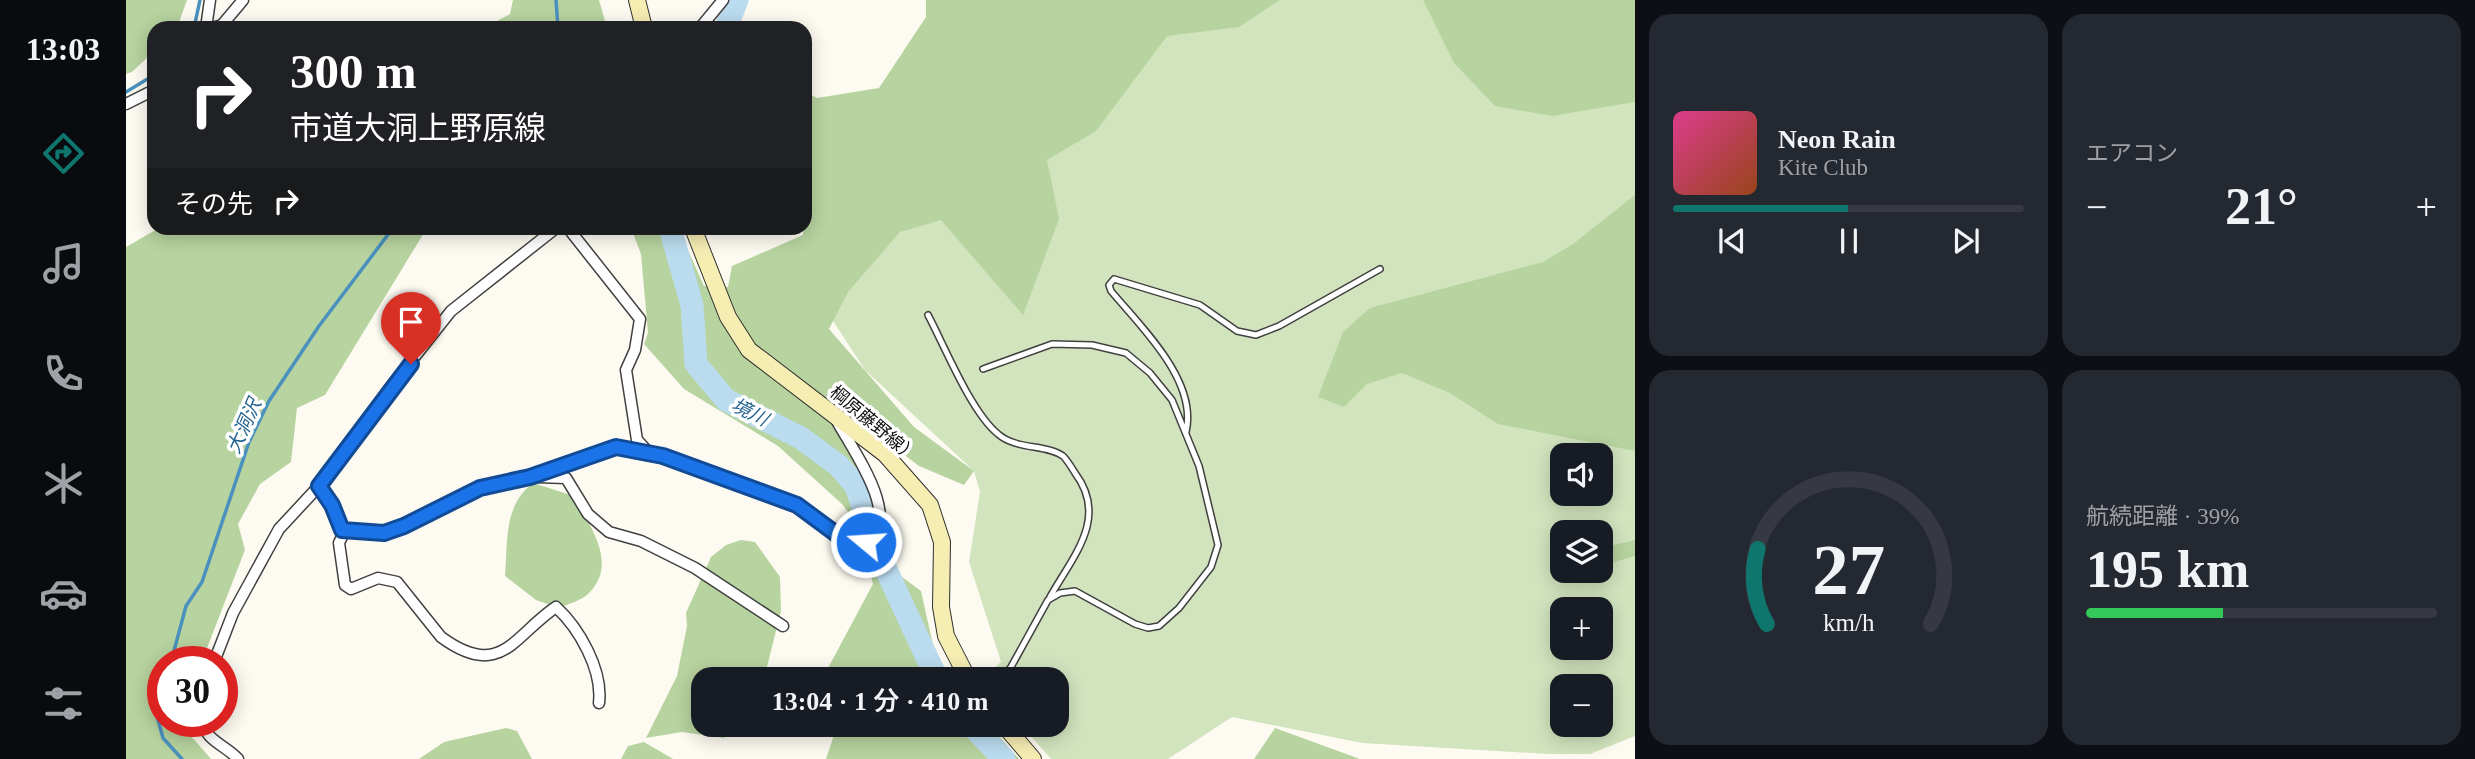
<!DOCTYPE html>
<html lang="ja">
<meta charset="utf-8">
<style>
:root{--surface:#171b24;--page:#242831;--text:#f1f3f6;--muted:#9ea1a6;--line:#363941;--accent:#0f766e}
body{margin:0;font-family:"Times New Roman","Noto Sans JP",serif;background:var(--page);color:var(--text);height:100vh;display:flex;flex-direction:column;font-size:26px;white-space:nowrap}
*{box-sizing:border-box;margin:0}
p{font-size:23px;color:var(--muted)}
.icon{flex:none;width:38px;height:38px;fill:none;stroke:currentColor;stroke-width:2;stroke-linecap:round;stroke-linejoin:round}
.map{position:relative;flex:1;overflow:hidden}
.side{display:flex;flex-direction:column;gap:14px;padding:14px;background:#0d0f14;width:840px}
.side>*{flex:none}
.top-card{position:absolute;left:21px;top:21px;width:665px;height:214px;border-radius:21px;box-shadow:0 4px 18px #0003;background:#202124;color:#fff;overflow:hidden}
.fabs{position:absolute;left:1424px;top:443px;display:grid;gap:14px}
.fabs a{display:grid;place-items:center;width:63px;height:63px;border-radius:14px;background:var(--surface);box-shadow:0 4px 18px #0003;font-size:35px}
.speed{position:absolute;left:21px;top:646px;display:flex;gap:14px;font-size:35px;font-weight:700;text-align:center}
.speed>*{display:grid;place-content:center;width:91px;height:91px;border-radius:50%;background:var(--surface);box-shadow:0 4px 18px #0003;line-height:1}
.speed .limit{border:10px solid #d22;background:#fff;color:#111}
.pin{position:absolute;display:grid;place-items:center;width:60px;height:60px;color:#fff;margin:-72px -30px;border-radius:50% 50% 50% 0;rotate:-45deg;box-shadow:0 0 7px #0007}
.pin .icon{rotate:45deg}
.me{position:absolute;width:77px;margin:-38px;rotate:288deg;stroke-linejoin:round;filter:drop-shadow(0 0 5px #0008)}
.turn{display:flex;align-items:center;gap:24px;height:147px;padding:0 28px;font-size:32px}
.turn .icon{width:91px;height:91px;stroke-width:2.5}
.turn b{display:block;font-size:49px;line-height:60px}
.then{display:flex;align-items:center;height:66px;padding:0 28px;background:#0003;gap:14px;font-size:26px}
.big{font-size:52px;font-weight:600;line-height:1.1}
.side .tile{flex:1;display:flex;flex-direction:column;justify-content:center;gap:10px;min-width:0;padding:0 24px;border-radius:21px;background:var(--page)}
.side .dial{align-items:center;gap:0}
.dial svg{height:182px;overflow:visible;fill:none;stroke:var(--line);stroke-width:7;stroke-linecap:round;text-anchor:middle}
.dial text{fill:var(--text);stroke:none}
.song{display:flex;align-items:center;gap:21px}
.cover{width:84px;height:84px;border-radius:10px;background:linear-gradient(135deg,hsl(330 70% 55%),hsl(20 70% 35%))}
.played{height:7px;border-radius:4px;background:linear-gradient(90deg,var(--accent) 50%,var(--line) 50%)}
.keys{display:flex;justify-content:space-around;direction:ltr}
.heat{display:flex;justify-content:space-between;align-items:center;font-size:38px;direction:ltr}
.charge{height:10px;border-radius:5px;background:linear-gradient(90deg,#34c759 39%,var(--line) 0)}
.side .tiles{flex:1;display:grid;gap:14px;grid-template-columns:repeat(2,1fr)}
.trip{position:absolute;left:565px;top:667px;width:378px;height:70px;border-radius:21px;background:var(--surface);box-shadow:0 4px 18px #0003;font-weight:600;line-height:70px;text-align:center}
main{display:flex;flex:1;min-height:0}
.dock{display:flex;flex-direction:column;width:126px;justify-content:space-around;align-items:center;background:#090b0e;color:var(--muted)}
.dock .icon{width:49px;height:49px}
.dock .active{color:var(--accent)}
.dock b{font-size:32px;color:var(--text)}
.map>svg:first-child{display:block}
.green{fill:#d2e4be;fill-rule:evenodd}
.forest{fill:#b7d39f}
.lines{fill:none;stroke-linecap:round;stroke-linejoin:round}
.stream{stroke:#4a91be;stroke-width:3.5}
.river{stroke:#bbdcef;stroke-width:23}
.lane-casing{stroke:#414141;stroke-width:8}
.street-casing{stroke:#414141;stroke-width:13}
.secondary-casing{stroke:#303030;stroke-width:18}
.lane{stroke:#fff;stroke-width:5}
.street{stroke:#fff;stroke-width:10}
.secondary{stroke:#f6edb3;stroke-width:16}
.route-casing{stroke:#114b97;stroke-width:18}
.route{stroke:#1a73e8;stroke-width:12}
.labels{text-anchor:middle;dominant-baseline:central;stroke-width:7;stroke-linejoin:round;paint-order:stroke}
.street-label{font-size:18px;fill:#0e0e0e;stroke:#fff}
.water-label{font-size:19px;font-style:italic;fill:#256491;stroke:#fff}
</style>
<main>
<nav class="dock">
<b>13:03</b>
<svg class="icon active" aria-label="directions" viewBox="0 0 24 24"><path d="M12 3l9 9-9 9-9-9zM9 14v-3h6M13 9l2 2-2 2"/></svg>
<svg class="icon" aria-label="music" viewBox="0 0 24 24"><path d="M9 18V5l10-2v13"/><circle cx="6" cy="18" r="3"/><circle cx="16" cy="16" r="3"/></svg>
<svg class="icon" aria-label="phone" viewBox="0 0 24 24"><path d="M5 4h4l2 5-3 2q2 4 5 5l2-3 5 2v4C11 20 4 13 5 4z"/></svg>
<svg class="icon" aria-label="climate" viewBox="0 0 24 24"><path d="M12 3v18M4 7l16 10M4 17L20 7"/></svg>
<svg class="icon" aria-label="car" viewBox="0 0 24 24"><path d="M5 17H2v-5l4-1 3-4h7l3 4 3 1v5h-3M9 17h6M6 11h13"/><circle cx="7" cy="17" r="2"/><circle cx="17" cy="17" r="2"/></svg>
<svg class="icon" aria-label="filters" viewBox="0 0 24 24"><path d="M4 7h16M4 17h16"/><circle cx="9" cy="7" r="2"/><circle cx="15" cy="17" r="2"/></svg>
</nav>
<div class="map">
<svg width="1509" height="759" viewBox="0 0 1509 759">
<rect width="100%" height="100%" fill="#fdfbf1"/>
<path class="green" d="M951,0h558v736l-45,18h-41l-187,-11 -130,-26 -64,42h-117l-30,-34 36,-1v-45h-76l20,-17 -32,-100 11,-70 -6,-21 -109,-101 -41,-63zM1437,455h38v39h-38zM1437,532h38v38h-38zM1437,609h38v39h-38zM1437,686h38v38h-38z"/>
<path class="forest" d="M0,0h61l-10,28h-23v23l-22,21 -6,2z
M387,0h86l8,28h-123l26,-14z
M800,0h354l-41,27 -72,9 -71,95 -49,29 12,59 -36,96 -82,-95 -41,12 -52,60 -19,37 85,98 60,44 -10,14 -45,-19 -57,-43 -8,39 44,112 23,17 16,72 13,16h-121l-1,-11 45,-84 -8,-33 1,-16 -24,-31 -64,-58 -94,-57 -40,-45 4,-11 -7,-79 -10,-26h47l26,58 24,1 4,-21 71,-31 2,-143 12,6 62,-10 47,-71z
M1297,0h212v102l-83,14 -57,-10 -41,-43z
M1509,195v256l-137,-27 -48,-31 -48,-20 -35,11 -23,23 -26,-10 25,-65 27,-24 173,-46 30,-18z
M33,228h268l-102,167 -28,13 -6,54 -31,22 -22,40 7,26 -43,111 -39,1v59h17l-3,8 14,7 20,23h-85v-512z
M407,483l41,13c15,29 45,67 15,97 -6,7 -21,11 -30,15l-23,-8 -31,-24c3,-34 -2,-70 28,-93z
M615,540l14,2 25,35 1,34 -17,68h-60v45l29,1 -9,13 -42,-6 -36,6 31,-62 10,-50 -1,-13 25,-56 15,-12z
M1509,540v16l-34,10v-18z
M707,725h156l30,34h-193l8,-24z
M380,728l11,3 15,28h-113l25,-17z
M1149,728l85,31h-106z
M518,742l29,17h-52l7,-13z"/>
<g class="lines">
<path class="stream" d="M430,0l2,28
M68,28l6,-28
M0,92l28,-17
M45,662l15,-56 16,-24 47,-140 20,-41 50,-75 74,-98
M37,687l-9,18 9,33 19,21"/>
<path class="river" d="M600,28l11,-28
M544,228l22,77 4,59 30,36 75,38 38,28 17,20 13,39
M750,548l61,131
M844,724l34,35"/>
<g class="lane-casing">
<path id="lane" d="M802,315c17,32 43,97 70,119 18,16 48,10 65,22 4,4 9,12 12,17 34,45 -2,83 -25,124
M857,369l69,-25 40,1 34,8 24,20 22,27 27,66 19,79 -7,22 -32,41 -20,18 -11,2 -13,-4 -60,-33 -15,2 -12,7 -37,67 -10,12
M1060,432c12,-51 -44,-104 -75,-141l-2,-6 5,-6 86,26 37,26 19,4 23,-9 101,-57"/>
</g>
<g class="street-casing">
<path id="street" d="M80,28l4,-28
M87,28l9,-3 21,-25
M574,28l23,-28
M0,104l28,-14
M442,228l72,91 -5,31 -9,20 11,70 12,13
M411,477l29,1 22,36 21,18 32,9 54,27 88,58
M193,486l13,19 10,25 42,3 96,-45 50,-11 86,-30 47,9 134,49 46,34 18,5c48,-19 -10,-96 -24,-123
M219,530l-6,13 6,42 6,4 27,-11 19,4 44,55c60,44 73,-2 115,-30 23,21 47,63 43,96
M88,662l19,-49 46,-84 40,-43 70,-97 62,-78 105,-83
M77,721c1,19 24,25 35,38"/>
</g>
<g class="secondary-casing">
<path id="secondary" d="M511,0l7,28
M567,228l35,89 21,33 136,104 45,51 12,37 -1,65 5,29 22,43
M877,724l30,35"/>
</g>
<use href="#lane" class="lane"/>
<use href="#street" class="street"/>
<use href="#secondary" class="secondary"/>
</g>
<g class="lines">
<g class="route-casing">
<path id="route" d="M285,364l-92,122 13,19 10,25 42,3 20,-7 76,-38 50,-11 86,-30 47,9 134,49 46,34 12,4 11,-1"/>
</g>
<use href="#route" class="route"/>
</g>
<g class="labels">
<g class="street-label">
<text transform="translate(748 424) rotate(40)">棡原藤野線）</text>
</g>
<g class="water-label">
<text transform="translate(624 412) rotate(27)">境川</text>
<text transform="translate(118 426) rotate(-66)">大洞沢</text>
</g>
</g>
</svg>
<div class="fabs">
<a><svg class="icon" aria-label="sound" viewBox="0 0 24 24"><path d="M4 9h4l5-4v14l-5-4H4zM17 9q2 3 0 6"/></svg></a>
<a><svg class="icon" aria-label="layers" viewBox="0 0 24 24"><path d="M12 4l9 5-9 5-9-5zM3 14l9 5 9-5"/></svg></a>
<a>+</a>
<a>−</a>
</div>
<div class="speed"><div class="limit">30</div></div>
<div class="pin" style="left:285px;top:364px;background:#d93025"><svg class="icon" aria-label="arrive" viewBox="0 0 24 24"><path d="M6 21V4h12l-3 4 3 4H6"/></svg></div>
<svg class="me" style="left:740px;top:542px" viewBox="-20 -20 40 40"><circle r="17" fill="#1a73e8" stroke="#fff" stroke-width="3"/><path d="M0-11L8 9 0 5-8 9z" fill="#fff"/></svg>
<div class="trip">13:04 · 1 分 · 410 m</div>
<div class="top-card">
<div class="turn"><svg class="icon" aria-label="right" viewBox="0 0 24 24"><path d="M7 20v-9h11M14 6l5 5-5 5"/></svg><div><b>300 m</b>市道大洞上野原線</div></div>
<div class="then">その先<svg class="icon" aria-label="right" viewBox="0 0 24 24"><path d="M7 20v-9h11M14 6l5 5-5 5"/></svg></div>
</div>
</div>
<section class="side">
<div class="tiles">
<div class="tile">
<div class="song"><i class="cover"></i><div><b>Neon Rain</b><p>Kite Club</p></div></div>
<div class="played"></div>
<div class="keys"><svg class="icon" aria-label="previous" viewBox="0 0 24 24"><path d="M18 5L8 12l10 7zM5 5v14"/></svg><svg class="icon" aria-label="pause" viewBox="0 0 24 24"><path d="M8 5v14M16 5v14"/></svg><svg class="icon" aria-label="next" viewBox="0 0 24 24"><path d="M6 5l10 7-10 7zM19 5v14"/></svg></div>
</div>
<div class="tile"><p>エアコン</p>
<div class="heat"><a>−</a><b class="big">21°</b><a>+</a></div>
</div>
<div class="tile dial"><svg viewBox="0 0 100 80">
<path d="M14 69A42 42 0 1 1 86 69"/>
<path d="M14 69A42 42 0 0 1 10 36" stroke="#0f766e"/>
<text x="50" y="56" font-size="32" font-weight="700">27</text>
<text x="50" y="72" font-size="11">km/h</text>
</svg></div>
<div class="tile"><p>航続距離 · 39%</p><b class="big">195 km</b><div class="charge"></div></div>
</div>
</section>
</main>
